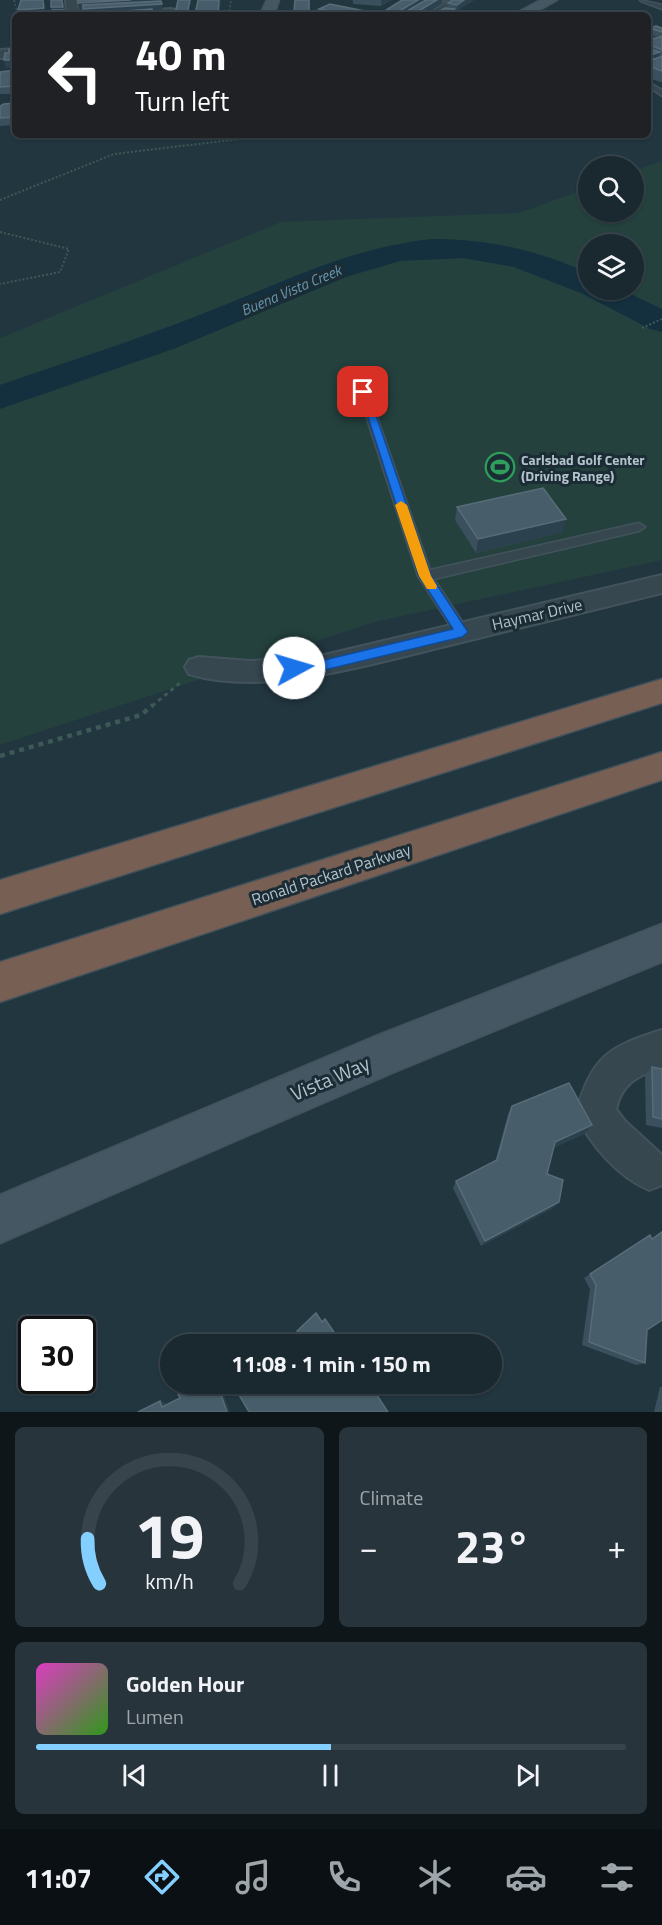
<!DOCTYPE html>
<meta charset="utf-8">
<style>
:root{--surface:#1a2830;--page:#27343c;--text:#f1f3f6;--muted:#9fa6ab;--line:#38444c;--accent:#83cfff}
body{margin:0;font-family:"Titillium Web",sans-serif;background:var(--page);color:var(--text);height:100vh;display:flex;flex-direction:column;font-size:22px;white-space:nowrap}
*{box-sizing:border-box;margin:0}
p{font-size:20px;color:var(--muted)}
.icon{flex:none;width:33px;height:33px;fill:none;stroke:currentColor;stroke-width:2;stroke-linecap:round;stroke-linejoin:round}
.map{position:relative;height:1412px;overflow:hidden}
.details{display:flex;flex-direction:column;gap:15px;padding:15px;background:#0e161a;flex:1}
.details>*{flex:none}
.banner{position:absolute;left:12px;top:12px;width:639px;height:126px;border-radius:9px;box-shadow:0 2px 4px #0004,0 0 0 2px var(--line);background:#202124;color:#fff;overflow:hidden}
.tools{position:absolute;left:578px;top:156px;display:grid;gap:12px}
.tools a{display:grid;place-items:center;width:66px;height:66px;border-radius:50%;background:var(--surface);box-shadow:0 2px 4px #0004,0 0 0 2px var(--line);font-size:30px}
.speed{position:absolute;left:18px;top:1316px;display:flex;gap:12px;font-size:30px;font-weight:700;text-align:center}
.speed>*{display:grid;place-content:center;width:78px;height:78px;border-radius:50%;background:var(--surface);box-shadow:0 2px 4px #0004,0 0 0 2px var(--line);line-height:1}
.speed .limit{border:3px solid #111;border-radius:9px;background:#fff;color:#111}
.pin{position:absolute;display:grid;place-items:center;width:51px;height:51px;color:#fff;margin:-26px;border-radius:12px;box-shadow:0 3px 9px #0006}
.me{position:absolute;width:66px;margin:-33px;rotate:84deg;stroke-linejoin:round;filter:drop-shadow(0 0 4px #0008)}
.turn{display:flex;align-items:center;gap:21px;height:126px;padding:0 24px;font-size:27px}
.turn .icon{width:78px;height:78px;stroke-width:2.5}
.turn b{display:block;font-size:42px;line-height:51px}
.big{font-size:45px;font-weight:700;line-height:1.1}
.details .widget{flex:1;display:flex;flex-direction:column;justify-content:center;gap:9px;min-width:0;padding:0 21px;border-radius:9px;background:var(--page)}
.details .dial{align-items:center;gap:0}
.dial svg{height:156px;overflow:visible;fill:none;stroke:var(--line);stroke-width:7;stroke-linecap:round;text-anchor:middle}
.dial text{fill:var(--text);stroke:none}
.song{display:flex;align-items:center;gap:18px}
.cover{width:72px;height:72px;border-radius:9px;background:linear-gradient(135deg,hsl(310 70% 55%),hsl(110 70% 35%))}
.played{height:6px;border-radius:3px;background:linear-gradient(90deg,var(--accent) 50%,var(--line) 50%)}
.keys{display:flex;justify-content:space-around;direction:ltr}
.heat{display:flex;justify-content:space-between;align-items:center;font-size:33px;direction:ltr}
.details .tiles{flex:1;display:grid;gap:15px;grid-template-columns:1fr 1fr}
.widget:last-child{grid-column:span 2}
.trip{position:absolute;left:160px;top:1334px;width:342px;height:60px;border-radius:30px;background:var(--surface);box-shadow:0 2px 4px #0004,0 0 0 2px var(--line);font-weight:700;line-height:60px;text-align:center}
.dock{display:flex;height:96px;justify-content:space-around;align-items:center;background:#0a1013;color:var(--muted)}
.dock .icon{width:42px;height:42px}
.dock .on{color:var(--accent)}
.dock b{font-size:27px;color:var(--text)}
.map>svg:first-child{display:block}
.green{fill:#24413e;fill-rule:evenodd}
.lines{fill:none;stroke-linecap:round;stroke-linejoin:round}
.river{fill:#14303f;fill-rule:evenodd}
.lane-casing{stroke:#42535c;stroke-width:3}
.street-casing{stroke:#42535c;stroke-width:4}
.secondary-casing{stroke:#42535c;stroke-width:3}
.highway-casing{stroke:#41515b;stroke-width:3}
.path-far3{stroke:#3d5955;stroke-width:1.5;stroke-dasharray:2 2;stroke-linecap:butt}
.path-far2{stroke:#3d5955;stroke-width:2;stroke-dasharray:2 2;stroke-linecap:butt}
.path-far1{stroke:#3d5955;stroke-width:3;stroke-dasharray:4 4;stroke-linecap:butt}
.path{stroke:#3d5955;stroke-width:4.5;stroke-dasharray:5 5;stroke-linecap:butt}
.lane{fill:#364750;fill-rule:evenodd}
.street{fill:#364750;fill-rule:evenodd}
.secondary{fill:#445763;fill-rule:evenodd}
.highway{fill:#776053;fill-rule:evenodd}
.wall{fill:#3a505d}
.shaded-wall{fill:#2b414d}
.building{fill:#475d69;stroke:#586c78;stroke-width:1.5}
.route{fill:#1a73e8;stroke:#114b97;stroke-width:1.5}
.slow{fill:#f59e0b}
.labels{text-anchor:middle;dominant-baseline:central;stroke-width:6;stroke-linejoin:round;paint-order:stroke}
.far-poi-label{font-size:14px;font-weight:bold;fill:#b2c1cb;stroke:#1b2c35;text-anchor:start}
.far-water-label{font-size:15px;font-style:italic;fill:#6895ad;stroke:#1b2c35}
.street-label{font-size:16px;fill:#b2c1cb;stroke:#1b2c35}
.near-street-label{font-size:20px;fill:#b2c1cb;stroke:#1b2c35}
</style>
<div class="map">
<svg width="662" height="1412" viewBox="0 0 662 1412">
<rect width="100%" height="100%" fill="#223640"/>
<path class="green" d="M662,161v399l-288,62 -374,123v-407l281,-116 238,-9 69,-25v24h45v-41zM588,244h45v46h-45z"/>
<g class="lines">
<path class="river" d="M432,239c55,0 106,11 156,34v17h34l40,19v23l-12,-3 -67,-35 -69,-27 -51,-9 -63,3 -54,16 -170,71 -176,61v-24c69,-24 139,-46 207,-73 77,-30 141,-64 225,-73z"/>
<g class="lane-casing">
<path id="lane" d="M450,0h7l-23,15h-7z
M640,0l22,5v4l-21,-8z
M648,33l14,4v4l-14,-4z
M648,82l14,8v6l-14,-10z
M363,388l5,3 62,179 209,-47 6,4 -6,4 -205,48 35,53 -7,5 -5,-1 -39,-60 -60,-185z"/>
</g>
<g class="street-casing">
<path id="street" d="M66,0h10l3,15h-12z
M171,9l4,1v4l-53,1 6,-3z
M15,49v8l-15,1v-8z
M662,575v18c-69,17 -139,34 -208,51 -77,18 -187,54 -265,30l-4,-7 4,-7 10,-3 51,4 66,-4z
M662,1030v38c-24,7 -40,15 -46,41l9,12 37,34v30l-13,5c-31,-13 -60,-46 -73,-77 16,-56 31,-66 86,-83z"/>
</g>
<g class="secondary-casing">
<path id="secondary" d="M267,0h12l-5,15h-14z
M541,0h16l-27,15h-17z
M662,924v38l-268,110 -394,171v-48l381,-161z"/>
</g>
<g class="highway-casing">
<path id="highway" d="M662,679v24l-662,211v-34z
M662,752v28l-662,222v-40z"/>
</g>
<path class="path-far3" d="M14,0l4,15
M229,15l2,-15"/>
<path class="path-far2" d="M0,200l114,-46 126,-15 11,-4
M0,232l69,17 -9,23 -60,12
M642,328l20,-9"/>
<path class="path-far1" d="M152,706l28,-23"/>
<path class="path" d="M0,756l141,-41 12,-10"/>
<use href="#lane" class="lane"/>
<use href="#street" class="street"/>
<use href="#secondary" class="secondary"/>
<use href="#highway" class="highway"/>
</g>
<path class="wall" d="M310,0l-1,15h-15v-4z
M352,0h39l-10,6 -28,-2v-3z
M402,0h46l-5,3h-2v1l-18,11h-104v-6l61,5z
M474,0l-18,11h-2v2l-3,2h-18l14,-7 1,-5z
M649,28h13v54h-1l-13,-4v-37l14,-5 -12,-4 -2,9z
M15,70v24h-15v-22z
M15,103v22l-15,1v-20z
M457,507l106,25 -87,21 -21,-33z
M652,1067l10,2v59l-16,-3 -1,-50z
M512,1106l80,19 -6,8 -33,15 -6,26 6,34 -72,38 -28,-58 3,-7 39,-19 13,-48z
M650,1235l2,4 -7,124 -9,2 -54,-20 8,-56 -6,-11z
M660,1387h2v25h-8z"/>
<path class="shaded-wall" d="M43,0l2,15h-25l-2,-5z
M63,0l2,15 -13,-1 -1,-7z
M131,0h30l2,11 -79,4v-5h-5l-1,-7z
M190,0h1l-2,15h-2z
M219,0h2l-2,15h-1z
M381,0h10l-10,6z
M418,0h7l-21,15h-6v-3z
M437,0h5l-1,4 -18,11h-11z
M464,0h10l-18,11 1,-6z
M454,9v4l-3,2h-6z
M153,13v2h-35z
M660,52l-2,10 -10,-6z
M4,60h11v7l-9,1z
M566,519l-3,13 -87,21 2,-14z
M592,1125l-6,8 -36,16 5,-7z
M559,1202l-6,6 -72,38 4,-5z
M217,1383h3l10,29h-3z
M160,1401l5,1 1,6 -4,-1z"/>
<path class="building" d="M21,0h22l1,8 -26,2z
M51,0h11l1,7h-12z
M78,0h53l-53,3z
M178,0h12l-3,14h-12z
M198,0h21l-1,15h-23z
M295,0h14v11h-15z
M402,0h16l-20,12 -11,-2 -3,4 2,1h-34l-33,-6 11,-5 50,10z
M426,0h11l-25,15h-12z
M453,0h11l-7,5 -9,-2z
M161,1l1,3 -79,5v-4z
M445,8l9,1 -9,6h-12z
M152,9l1,4 -35,2h-34l-1,-1z
M52,10h12v5h-12z
M43,11v4h-23v-3z
M656,26l6,2v4l-13,-4z
M662,36v14l-14,-6v-3z
M9,49h6v11h-11l1,-7h4z
M648,49l12,3 -12,4z
M662,56v15l-14,-5v-9l7,2z
M15,70v16l-15,1v-15z
M15,103v14l-15,1v-12l4,-2z
M543,488l23,31 -88,20 -21,-32z
M652,1067l10,2v50l-9,-2z
M569,1083l23,42 -37,17 -8,32 16,6 -4,22 -74,39 -29,-60 41,-21 15,-54z
M662,1232v88l-15,10 -2,33 -56,-21 7,-57 -6,-11 60,-39 2,4z
M316,1313l6,9 3,-3 17,25h-40l2,-3 -7,-10z
M202,1383h15l10,29h-89l22,-11 2,6 18,-9 -2,-4z
M248,1383h121l19,29h-139l-11,-19z"/>
<path class="route" d="M359,389l9,3 63,184 37,56 -6,5 -146,35 -22,1 -6,-5 2,-3 26,-3 137,-33 -34,-53z"/>
<path class="slow" d="M401,501l6,4 24,71 6,10 -1,3h-9l-8,-13 -24,-71z"/>
<defs>
<g id="stadium-ring" transform="scale(1.5)"><circle r="9.5" fill="#1b2c35" stroke="#2e9e5b" stroke-width="1.5"/><path d="M0-5a6.5 5 0 1 0 0 10a6.5 5 0 1 0 0-10ZM-3.5-1.8h7v3.6h-7Z" fill="#2e9e5b"/></g>
</defs>
<g fill-rule="evenodd">
<use href="#stadium-ring" x="500" y="467"/>
</g>
<g class="labels">
<g class="far-poi-label">
<text x="521" y="459">Carlsbad Golf Center<tspan x="521" dy="16">(Driving Range)</tspan></text>
</g>
<g class="far-water-label">
<text transform="translate(291 290) rotate(-23)">Buena Vista Creek</text>
</g>
<g class="street-label">
<text transform="translate(537 614) rotate(-13)">Haymar Drive</text>
<text transform="translate(331 874) rotate(-18)">Ronald Packard Parkway</text>
</g>
<g class="near-street-label">
<text transform="translate(330 1078) rotate(-23)">Vista Way</text>
</g>
</g>
</svg>
<div class="tools">
<a><svg class="icon" aria-label="search" viewBox="0 0 24 24"><circle cx="10" cy="10" r="6"/><path d="M15 15l6 6"/></svg></a>
<a><svg class="icon" aria-label="layers" viewBox="0 0 24 24"><path d="M12 4l9 5-9 5-9-5zM3 14l9 5 9-5"/></svg></a>
</div>
<div class="speed"><div class="limit">30</div></div>
<div class="pin" style="left:363px;top:392px;background:#d93025"><svg class="icon" aria-label="arrive" viewBox="0 0 24 24"><path d="M6 21V4h12l-3 4 3 4H6"/></svg></div>
<svg class="me" style="left:294px;top:668px" viewBox="-20 -20 40 40"><circle r="19" fill="#fff"/><path d="M0-13L10 11 0 6-10 11z" fill="#1a73e8"/></svg>
<div class="trip">11:08 · 1 min · 150 m</div>
<div class="banner">
<div class="turn"><svg class="icon" aria-label="left" viewBox="0 0 24 24"><path d="M17 20v-9H6M10 6l-5 5 5 5"/></svg><div><b>40 m</b>Turn left</div></div>
</div>
</div>
<section class="details">
<div class="tiles">
<div class="widget dial"><svg viewBox="0 0 100 80">
<path d="M14 69A42 42 0 1 1 86 69"/>
<path d="M14 69A42 42 0 0 1 8 46" stroke="#83cfff"/>
<text x="50" y="56" font-size="32" font-weight="700">19</text>
<text x="50" y="72" font-size="11">km/h</text>
</svg></div>
<div class="widget"><p>Climate</p>
<div class="heat"><a>−</a><b class="big">23°</b><a>+</a></div>
</div>
<div class="widget">
<div class="song"><i class="cover"></i><div><b>Golden Hour</b><p>Lumen</p></div></div>
<div class="played"></div>
<div class="keys"><svg class="icon" aria-label="previous" viewBox="0 0 24 24"><path d="M18 5L8 12l10 7zM5 5v14"/></svg><svg class="icon" aria-label="pause" viewBox="0 0 24 24"><path d="M8 5v14M16 5v14"/></svg><svg class="icon" aria-label="next" viewBox="0 0 24 24"><path d="M6 5l10 7-10 7zM19 5v14"/></svg></div>
</div>
</div>
</section>
<nav class="dock">
<b>11:07</b>
<svg class="icon on" aria-label="directions" viewBox="0 0 24 24"><path d="M12 3l9 9-9 9-9-9zM9 14v-3h6M13 9l2 2-2 2"/></svg>
<svg class="icon" aria-label="music" viewBox="0 0 24 24"><path d="M9 18V5l10-2v13"/><circle cx="6" cy="18" r="3"/><circle cx="16" cy="16" r="3"/></svg>
<svg class="icon" aria-label="phone" viewBox="0 0 24 24"><path d="M5 4h4l2 5-3 2q2 4 5 5l2-3 5 2v4C11 20 4 13 5 4z"/></svg>
<svg class="icon" aria-label="climate" viewBox="0 0 24 24"><path d="M12 3v18M4 7l16 10M4 17L20 7"/></svg>
<svg class="icon" aria-label="car" viewBox="0 0 24 24"><path d="M5 17H2v-5l4-1 3-4h7l3 4 3 1v5h-3M9 17h6M6 11h13"/><circle cx="7" cy="17" r="2"/><circle cx="17" cy="17" r="2"/></svg>
<svg class="icon" aria-label="filters" viewBox="0 0 24 24"><path d="M4 7h16M4 17h16"/><circle cx="9" cy="7" r="2"/><circle cx="15" cy="17" r="2"/></svg>
</nav>
